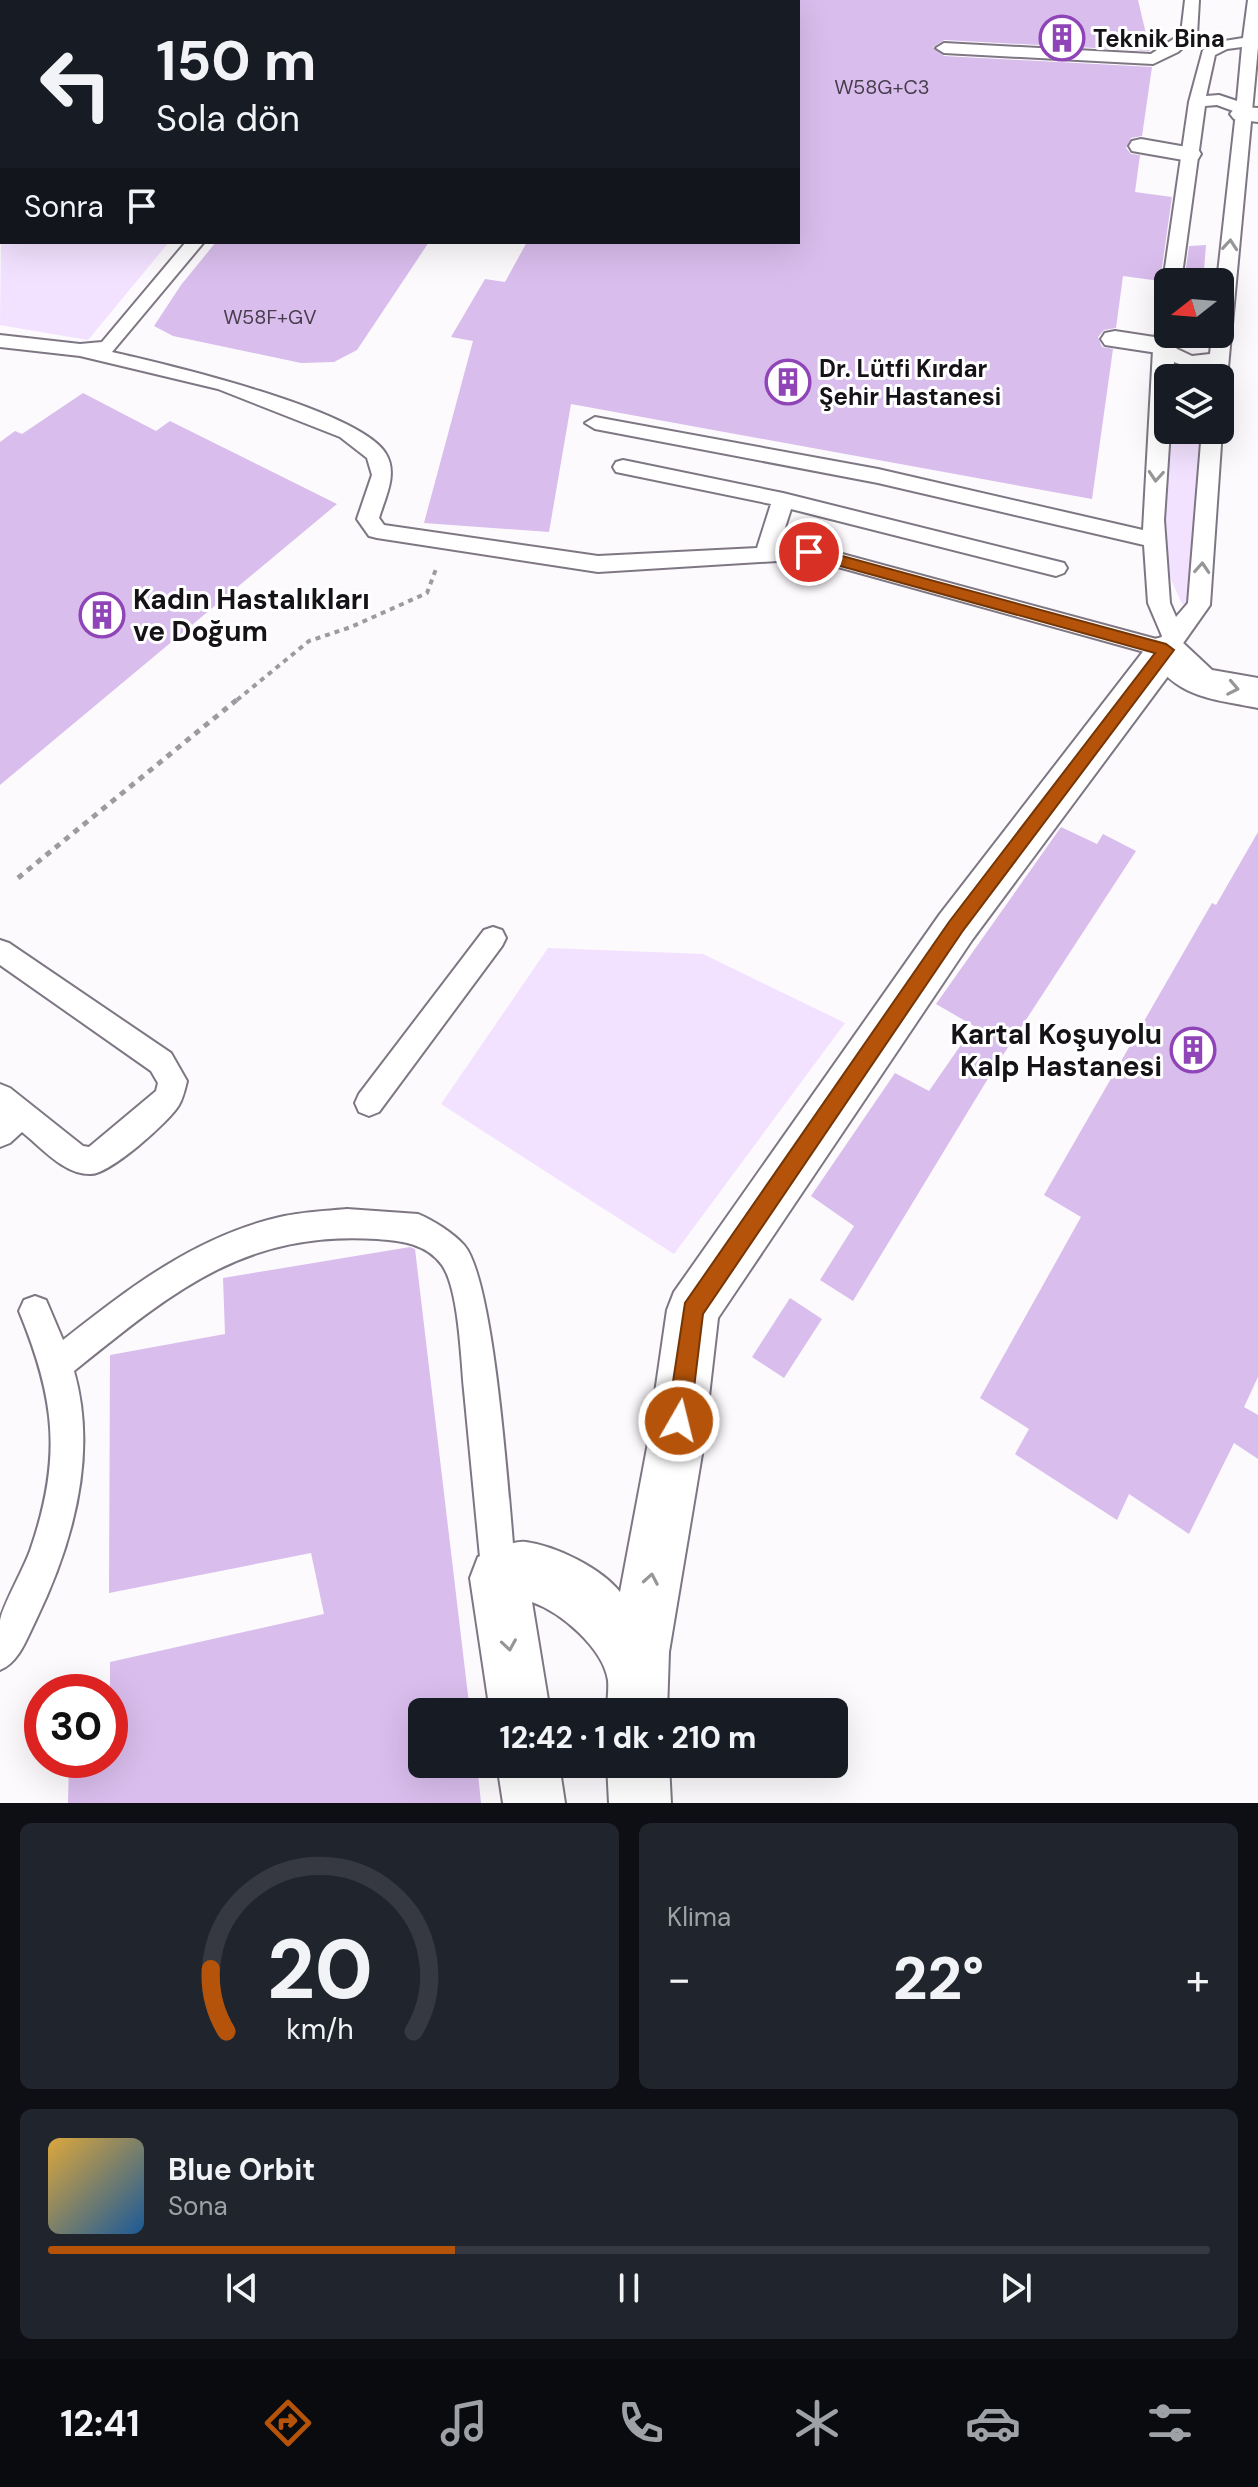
<!DOCTYPE html>
<html lang="tr">
<meta charset="utf-8">
<style>
:root{--surface:#171b24;--page:#20242c;--text:#f1f3f6;--muted:#9ea1a6;--line:#363941;--accent:#b45309}
body{margin:0;font-family:"DM Sans",sans-serif;background:var(--page);color:var(--text);height:100vh;display:flex;flex-direction:column;font-size:30px;white-space:nowrap}
*{box-sizing:border-box;margin:0}
p{font-size:26px;color:var(--muted)}
.icon{flex:none;width:44px;height:44px;fill:none;stroke:currentColor;stroke-width:2;stroke-linecap:round;stroke-linejoin:round}
.map{position:relative;height:1803px;overflow:hidden}
.panel{display:flex;flex-direction:column;gap:20px;padding:20px;background:#0d0f14;flex:1}
.panel>*{flex:none}
.top-card{position:absolute;left:0px;top:0px;width:800px;height:244px;box-shadow:0 8px 32px #0002;background:#171b24;color:var(--text);overflow:hidden}
.needle{width:52px;rotate:253deg}
.tools{position:absolute;left:1154px;top:268px;display:grid;gap:16px}
.tools a{display:grid;place-items:center;width:80px;height:80px;border-radius:12px;background:var(--surface);box-shadow:0 8px 32px #0002;font-size:40px}
.speed{position:absolute;left:24px;top:1674px;display:flex;gap:16px;font-size:40px;font-weight:700;text-align:center}
.speed>*{display:grid;place-content:center;width:104px;height:104px;border-radius:50%;background:var(--surface);box-shadow:0 8px 32px #0002;line-height:1}
.speed .limit{border:12px solid #d22;background:#fff;color:#111}
.pin{position:absolute;display:grid;place-items:center;width:68px;height:68px;color:#fff;margin:-34px;border:4px solid #fff;border-radius:50%;box-shadow:0 2px 8px #0007}
.me{position:absolute;width:88px;margin:-44px;rotate:8deg;stroke-linejoin:round;filter:drop-shadow(0 0 6px #0008)}
.turn{display:flex;align-items:center;gap:28px;height:168px;padding:0 24px;font-size:36px}
.turn .icon{width:104px;height:104px;stroke-width:2.5}
.turn b{display:block;font-size:56px;line-height:68px}
.then{display:flex;align-items:center;height:76px;padding:0 24px;background:#0003;gap:16px;font-size:30px}
.big{font-size:60px;font-weight:800;line-height:1.1}
.panel .widget{flex:1;display:flex;flex-direction:column;justify-content:center;gap:12px;min-width:0;padding:0 28px;border-radius:12px;background:var(--page)}
.panel .dial{align-items:center;gap:0}
.dial svg{height:208px;overflow:visible;fill:none;stroke:var(--line);stroke-width:7;stroke-linecap:round;text-anchor:middle}
.dial text{fill:var(--text);stroke:none}
.song{display:flex;align-items:center;gap:24px}
.cover{width:96px;height:96px;border-radius:12px;background:linear-gradient(135deg,hsl(40 70% 55%),hsl(210 70% 35%))}
.played{height:8px;border-radius:4px;background:linear-gradient(90deg,var(--accent) 35%,var(--line) 35%)}
.keys{display:flex;justify-content:space-around;direction:ltr}
.heat{display:flex;justify-content:space-between;align-items:center;font-size:44px;direction:ltr}
.panel .tiles{flex:1;display:grid;gap:20px;grid-template-columns:1fr 1fr}
.widget:last-child{grid-column:span 2}
.trip{position:absolute;left:408px;top:1698px;width:440px;height:80px;border-radius:12px;background:var(--surface);box-shadow:0 8px 32px #0002;font-weight:800;line-height:80px;text-align:center}
.dock{display:flex;height:128px;justify-content:space-around;align-items:center;background:#090b0e;color:var(--muted)}
.dock .icon{width:56px;height:56px}
.dock .current{color:var(--accent)}
.dock b{font-size:36px;color:var(--text)}
.map>svg:first-child{display:block}
.green{fill:#f2e1ff}
.building{fill:#d9bded}
.lines{fill:none;stroke-linecap:round;stroke-linejoin:round}
.service-casing{stroke:#7e7783;stroke-width:4}
.pedestrian-casing{stroke:#7e7783;stroke-width:4}
.minor-casing{stroke:#7e7783;stroke-width:4}
.tertiary-casing{stroke:#7e7783;stroke-width:4}
.path-far1{stroke:#9d9b9f;stroke-width:4;stroke-dasharray:5 5;stroke-linecap:butt}
.path{stroke:#9d9b9f;stroke-width:5;stroke-dasharray:6 6;stroke-linecap:butt}
.service{fill:#fff;fill-rule:evenodd}
.pedestrian{fill:#fff;fill-rule:evenodd}
.minor{fill:#fff;fill-rule:evenodd}
.tertiary{fill:#fff;fill-rule:evenodd}
.oneway{stroke:#969597}
.route{fill:#b45309;stroke:#753606;stroke-width:2}
.labels{text-anchor:middle;dominant-baseline:central;stroke-width:6;stroke-linejoin:round;paint-order:stroke}
.far-number-label{font-size:20px;fill:#473e4d}
.far-poi-label{font-size:24px;font-weight:bold;fill:#161318;stroke:#fff;text-anchor:start}
.poi-label{font-size:28px;font-weight:bold;fill:#161318;stroke:#fff;text-anchor:start}
</style>
<div class="map">
<svg width="1258" height="1803" viewBox="0 0 1258 1803">
<rect width="100%" height="100%" fill="#fcfafd"/>
<path class="green" d="M2,160v82h167l-81,98 -88,-15z
M1170,430h36l-16,175 -8,-1 -21,-47z
M548,948l155,6 142,69 -171,231 -233,-150z"/>
<path class="building" d="M798,0h340l12,51 -206,-11 -11,7 11,9 208,11 -10,69 -11,2 -5,10 5,6 9,1 -5,37 37,5 -12,84 -37,-5 -7,52 -12,2 -6,7 4,10 11,2 -21,150 -521,-95 -22,128 -125,-9 49,-182 -22,-4 34,-58 20,3 22,-40h271z
M216,242h213l-72,108 -23,12 -33,1 -128,-27 -19,-10 27,-41z
M1206,245l-3,37h-19l5,-36z
M83,393l73,38 14,-10 167,83 -337,281v-343l15,-11 7,3z
M1061,827l36,17 6,-10 33,17 -144,221 -139,229 -33,-21 34,-54 -43,-30 84,-123 34,18 45,-65 -38,-22z
M1258,832v545l-14,30 14,8v44l-24,-16 -45,91 -60,-40 -12,26 -102,-66 14,-25 -49,-31 101,-181 -37,-22 168,-292 4,2z
M410,1247l5,2 55,463h-48v52h55l4,39h-413l1,-43h41v-98l214,-48 -13,-61 -202,40 1,-238 115,-21 -2,-56z
M790,1298l32,21 -38,59 -32,-21z"/>
<g class="lines">
<g class="service-casing">
<path id="service" d="M1185,0h14l-2,35 -19,17 -25,12 -209,-11 -8,-5 8,-5 207,11 30,-20z
M1248,0h10v47l-31,331 -7,5v-5h-13l2,-12 -19,2 -16,-6 -1,16h-5l2,52 -6,90 6,83 6,14 12,-14 14,-173h18v-3l2,3 -12,175 -36,51 -8,2 -357,-99 -211,13 -221,-34 -8,-2 -12,-17 15,-44 -5,-17 -27,-21 -122,-48 -138,-33 -80,-9v-12l80,9 22,-2 84,-100h18l-92,110c53,12 249,58 274,102 12,20 -1,44 -7,64l5,7 214,31 159,-8 14,-44 -155,-32 -3,-5 3,-5 7,-2 160,33 281,70 3,5 -3,5 -8,3 -265,-67 -12,37 30,-1 351,95 2,-4 -14,-33 -4,-58 -266,-62 -283,-54 -10,-6 10,-6 283,52 265,61 10,-180 6,-35 9,-6v25h8l-1,14 17,8 18,-2 2,-20h8v-52h-3l19,-170 -19,-7 -12,1 -24,176h-13v5l-5,-5 26,-180 14,-52 15,-8 25,-4zM1242,47l-5,54 -18,-6 -13,1 9,-41 12,-6z
M0,12h2v10h-2z
M2,135v11l-2,1v-11z
M493,927l9,3 4,8 -4,8 -123,166 -10,4 -10,-4 -4,-9 4,-9 125,-164z
M0,940l9,3 162,110 16,28c-2,8 -4,17 -8,24 -10,17 -69,69 -88,69 -27,1 -50,-27 -69,-42l-12,11 -10,4v-63l10,4 73,58 6,1 67,-56 2,-8 -7,-12 -151,-106z
M347,1209l71,5c15,6 35,19 46,31 32,37 46,273 52,333l-5,12 -12,5 -12,-5 -5,-12c-6,-63 -12,-125 -18,-188 -3,-30 -5,-101 -22,-125 -16,-22 -41,-24 -65,-26 -133,-9 -206,54 -303,132 24,84 -2,175 -39,251 -9,18 -16,40 -35,48 0,-16 0,-34 0,-49 2,-15 25,-54 31,-73 31,-91 24,-150 -12,-237l5,-11 11,-4 11,4 17,40c66,-52 133,-104 217,-123 21,-5 45,-6 67,-8z"/>
</g>
<g class="pedestrian-casing">
<path id="pedestrian" d="M1242,107l16,1v14l-24,-3 -4,-5 4,-5z
M1141,139l57,10 3,5 -3,5 -9,2 -57,-10 -3,-5 3,-5z
M1115,331l59,9 4,6 -4,6 -10,2 -59,-9 -4,-6 4,-6z"/>
</g>
<g class="minor-casing">
<path id="minor" d="M1166,636l14,4 5,10 -5,10 -208,280 -254,378 -15,130 -34,204 -2,60h-60c0,-10 2,-22 1,-32 -5,-32 -47,-68 -76,-78l18,110h-60l-20,-134 8,-21c14,-5 34,-17 48,-15 30,4 75,26 94,50l27,-144 20,-138 7,-18 266,-378 212,-274z
M497,1764h62l6,39h-62z
M607,1764h62l2,39h-62z"/>
</g>
<g class="tertiary-casing">
<path id="tertiary" d="M1166,636l14,4 32,30 46,8v30c-49,-10 -84,-10 -111,-58l5,-10z"/>
</g>
<path class="path-far1" d="M237,700l72,-59 42,-14 76,-34 9,-24"/>
<path class="path" d="M18,878l221,-180"/>
<use href="#service" class="service"/>
<use href="#pedestrian" class="pedestrian"/>
<use href="#minor" class="minor"/>
<use href="#tertiary" class="tertiary"/>
</g>
<defs><path id="oneway-chevron" d="M-2-3.5L2.5 0L-2 3.5" fill="none" stroke-width="1.6" stroke-linecap="round" stroke-linejoin="round" transform="scale(2)"/></defs>
<g class="oneway">
<use href="#oneway-chevron" transform="translate(1230 245) rotate(-85)"/>
<use href="#oneway-chevron" transform="translate(1156 476) rotate(94)"/>
<use href="#oneway-chevron" transform="translate(1202 568) rotate(-86)"/>
<use href="#oneway-chevron" transform="translate(1233 688) rotate(11)"/>
<use href="#oneway-chevron" transform="translate(651 1579) rotate(-80)"/>
<use href="#oneway-chevron" transform="translate(509 1645) rotate(81)"/>
</g>
<path class="route" d="M809,547l357,97 8,6 -212,282 -259,382 -13,107 -3,8 -8,3 -8,-3 -4,-8 18,-118 264,-381 206,-269 -351,-97v-7z"/>
<defs>
<g id="building-ring" transform="scale(2.3)"><circle r="9.5" fill="#fff" stroke="#8f45b7" stroke-width="1.5"/><path d="M-4-6H4V6H1V3H-1V6H-4ZM-2.5-4.3h1.7v1.8h-1.7ZM.8-4.3h1.7v1.8H.8ZM-2.5-1h1.7V.8h-1.7ZM.8-1h1.7V.8H.8Z" fill="#8f45b7"/></g>
</defs>
<g fill-rule="evenodd">
<use href="#building-ring" x="1062" y="38"/>
<use href="#building-ring" x="788" y="382"/>
<use href="#building-ring" x="102" y="615"/>
<use href="#building-ring" x="1193" y="1050"/>
</g>
<g class="labels">
<g class="far-number-label">
<text x="882" y="87">W58G+C3</text>
<text x="270" y="317">W58F+GV</text>
</g>
<g class="far-poi-label">
<text x="1093" y="38">Teknik Bina</text>
<text x="819" y="368">Dr. Lütfi Kırdar<tspan x="819" dy="28">Şehir Hastanesi</tspan></text>
</g>
<g class="poi-label">
<text x="133" y="599">Kadın Hastalıkları<tspan x="133" dy="32">ve Doğum</tspan></text>
<text x="1162" y="1034" text-anchor="end">Kartal Koşuyolu<tspan x="1162" dy="32">Kalp Hastanesi</tspan></text>
</g>
</g>
</svg>
<div class="tools">
<a><svg class="needle" viewBox="-14 -14 28 28"><path d="M0-13l5 13h-10z" fill="#e53935"/><path d="M0 13l5-13h-10z" fill="#9ea1a6"/></svg></a>
<a><svg class="icon" aria-label="layers" viewBox="0 0 24 24"><path d="M12 4l9 5-9 5-9-5zM3 14l9 5 9-5"/></svg></a>
</div>
<div class="speed"><div class="limit">30</div></div>
<div class="pin" style="left:809px;top:552px;background:#d93025"><svg class="icon" aria-label="arrive" viewBox="0 0 24 24"><path d="M6 21V4h12l-3 4 3 4H6"/></svg></div>
<svg class="me" style="left:679px;top:1421px" viewBox="-20 -20 40 40"><circle r="17" fill="#b45309" stroke="#fff" stroke-width="3"/><path d="M0-11L8 9 0 5-8 9z" fill="#fff"/></svg>
<div class="trip">12:42 · 1 dk · 210 m</div>
<div class="top-card">
<div class="turn"><svg class="icon" aria-label="left" viewBox="0 0 24 24"><path d="M17 20v-9H6M10 6l-5 5 5 5"/></svg><div><b>150 m</b>Sola dön</div></div>
<div class="then">Sonra<svg class="icon" aria-label="arrive" viewBox="0 0 24 24"><path d="M6 21V4h12l-3 4 3 4H6"/></svg></div>
</div>
</div>
<section class="panel">
<div class="tiles">
<div class="widget dial"><svg viewBox="0 0 100 80">
<path d="M14 69A42 42 0 1 1 86 69"/>
<path d="M14 69A42 42 0 0 1 8 45" stroke="#b45309"/>
<text x="50" y="56" font-size="32" font-weight="700">20</text>
<text x="50" y="72" font-size="11">km/h</text>
</svg></div>
<div class="widget"><p>Klima</p>
<div class="heat"><a>−</a><b class="big">22°</b><a>+</a></div>
</div>
<div class="widget">
<div class="song"><i class="cover"></i><div><b>Blue Orbit</b><p>Sona</p></div></div>
<div class="played"></div>
<div class="keys"><svg class="icon" aria-label="previous" viewBox="0 0 24 24"><path d="M18 5L8 12l10 7zM5 5v14"/></svg><svg class="icon" aria-label="pause" viewBox="0 0 24 24"><path d="M8 5v14M16 5v14"/></svg><svg class="icon" aria-label="next" viewBox="0 0 24 24"><path d="M6 5l10 7-10 7zM19 5v14"/></svg></div>
</div>
</div>
</section>
<nav class="dock">
<b>12:41</b>
<svg class="icon current" aria-label="directions" viewBox="0 0 24 24"><path d="M12 3l9 9-9 9-9-9zM9 14v-3h6M13 9l2 2-2 2"/></svg>
<svg class="icon" aria-label="music" viewBox="0 0 24 24"><path d="M9 18V5l10-2v13"/><circle cx="6" cy="18" r="3"/><circle cx="16" cy="16" r="3"/></svg>
<svg class="icon" aria-label="phone" viewBox="0 0 24 24"><path d="M5 4h4l2 5-3 2q2 4 5 5l2-3 5 2v4C11 20 4 13 5 4z"/></svg>
<svg class="icon" aria-label="climate" viewBox="0 0 24 24"><path d="M12 3v18M4 7l16 10M4 17L20 7"/></svg>
<svg class="icon" aria-label="car" viewBox="0 0 24 24"><path d="M5 17H2v-5l4-1 3-4h7l3 4 3 1v5h-3M9 17h6M6 11h13"/><circle cx="7" cy="17" r="2"/><circle cx="17" cy="17" r="2"/></svg>
<svg class="icon" aria-label="filters" viewBox="0 0 24 24"><path d="M4 7h16M4 17h16"/><circle cx="9" cy="7" r="2"/><circle cx="15" cy="17" r="2"/></svg>
</nav>
